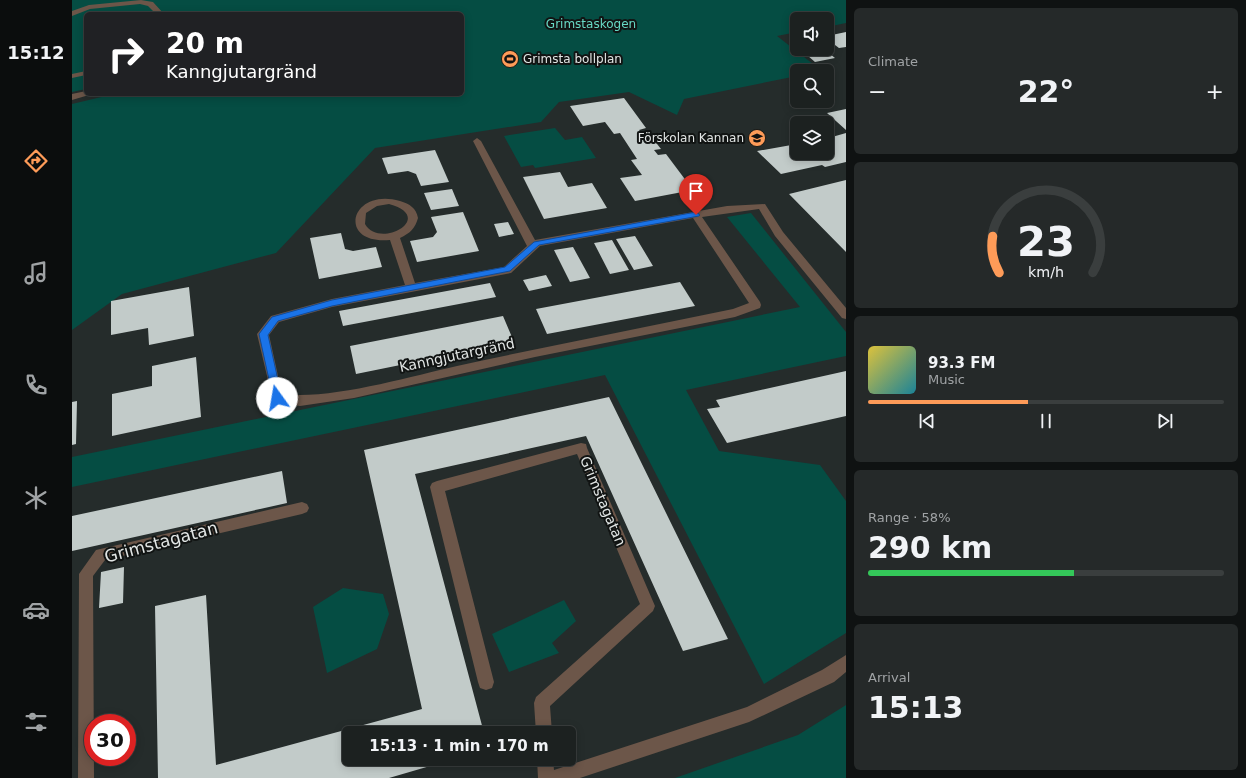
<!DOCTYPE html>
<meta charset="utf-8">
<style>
:root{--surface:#1c2120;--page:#252929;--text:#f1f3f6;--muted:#a0a3a5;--line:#3a3e3e;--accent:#fe9b58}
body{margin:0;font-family:"DejaVu Sans",sans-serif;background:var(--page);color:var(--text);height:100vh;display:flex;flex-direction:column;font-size:15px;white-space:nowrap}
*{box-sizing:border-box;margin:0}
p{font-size:13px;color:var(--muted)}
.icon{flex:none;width:22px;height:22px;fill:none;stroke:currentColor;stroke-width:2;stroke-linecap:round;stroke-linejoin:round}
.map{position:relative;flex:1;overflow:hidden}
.drawer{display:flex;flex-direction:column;gap:8px;padding:8px;background:#0f1212;width:400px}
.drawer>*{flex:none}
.hud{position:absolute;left:12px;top:12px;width:380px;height:84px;border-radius:6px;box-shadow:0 2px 10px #0003,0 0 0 1px var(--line);background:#202124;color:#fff;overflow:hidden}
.tools{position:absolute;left:718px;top:12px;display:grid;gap:8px}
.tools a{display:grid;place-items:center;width:44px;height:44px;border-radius:6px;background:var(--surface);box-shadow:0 2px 10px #0003,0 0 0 1px var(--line);font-size:20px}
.speed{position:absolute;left:12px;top:714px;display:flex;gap:8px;font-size:20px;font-weight:700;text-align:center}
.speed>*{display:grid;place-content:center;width:52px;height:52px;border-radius:50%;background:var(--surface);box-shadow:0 2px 10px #0003,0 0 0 1px var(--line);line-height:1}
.speed .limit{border:6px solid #d22;background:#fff;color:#111}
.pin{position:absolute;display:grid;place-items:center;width:34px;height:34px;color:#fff;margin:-41px -17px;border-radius:50% 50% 50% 0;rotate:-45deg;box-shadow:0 0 4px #0007}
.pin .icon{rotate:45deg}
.me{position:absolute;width:44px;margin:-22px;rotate:347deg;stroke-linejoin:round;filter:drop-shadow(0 0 3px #0008)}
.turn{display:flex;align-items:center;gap:14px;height:84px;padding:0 16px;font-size:18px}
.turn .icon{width:52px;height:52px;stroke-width:2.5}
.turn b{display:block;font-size:28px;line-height:34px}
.big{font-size:30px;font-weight:700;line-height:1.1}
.drawer .card{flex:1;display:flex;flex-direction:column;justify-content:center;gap:6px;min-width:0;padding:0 14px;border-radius:6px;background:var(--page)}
.drawer .dial{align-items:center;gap:0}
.dial svg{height:104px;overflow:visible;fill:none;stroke:var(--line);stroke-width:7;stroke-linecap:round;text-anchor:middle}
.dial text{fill:var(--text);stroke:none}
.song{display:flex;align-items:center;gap:12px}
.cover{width:48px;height:48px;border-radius:6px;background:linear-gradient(135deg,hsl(50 70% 55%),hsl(190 70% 35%))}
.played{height:4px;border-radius:2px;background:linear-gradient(90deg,var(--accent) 45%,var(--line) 45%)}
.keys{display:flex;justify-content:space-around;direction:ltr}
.heat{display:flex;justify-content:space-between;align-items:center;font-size:22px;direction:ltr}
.charge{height:6px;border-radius:3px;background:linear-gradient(90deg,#34c759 58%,var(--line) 0)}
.trip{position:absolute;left:270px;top:726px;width:234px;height:40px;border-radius:6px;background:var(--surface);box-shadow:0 2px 10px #0003,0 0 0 1px var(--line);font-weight:700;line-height:40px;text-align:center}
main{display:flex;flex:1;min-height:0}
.tab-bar{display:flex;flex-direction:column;width:72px;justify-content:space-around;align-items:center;background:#0b0d0d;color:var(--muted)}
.tab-bar .icon{width:28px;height:28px}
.tab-bar .on{color:var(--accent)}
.tab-bar b{font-size:18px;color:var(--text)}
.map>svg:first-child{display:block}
.green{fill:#054d43}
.building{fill:#c2cbc9}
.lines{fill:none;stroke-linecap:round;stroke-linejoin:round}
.minor{fill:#6c5649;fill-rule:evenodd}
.route{fill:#1a73e8;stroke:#114b97}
.labels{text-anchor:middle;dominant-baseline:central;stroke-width:4;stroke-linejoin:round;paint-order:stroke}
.far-park-label{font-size:12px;fill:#67d9c5;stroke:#111413}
.far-poi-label{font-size:12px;fill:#e1e5e4;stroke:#111413;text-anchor:start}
.street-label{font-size:14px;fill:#e1e5e4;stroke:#111413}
.near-street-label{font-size:17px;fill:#e1e5e4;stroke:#111413}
</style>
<main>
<nav class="tab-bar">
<b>15:12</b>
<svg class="icon on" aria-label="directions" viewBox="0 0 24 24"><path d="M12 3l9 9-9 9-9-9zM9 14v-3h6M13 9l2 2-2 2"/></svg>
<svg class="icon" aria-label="music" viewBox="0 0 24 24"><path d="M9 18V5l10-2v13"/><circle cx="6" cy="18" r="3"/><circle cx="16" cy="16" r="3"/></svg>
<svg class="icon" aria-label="phone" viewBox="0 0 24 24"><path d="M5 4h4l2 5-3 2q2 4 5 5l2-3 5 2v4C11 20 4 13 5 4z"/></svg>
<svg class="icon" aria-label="climate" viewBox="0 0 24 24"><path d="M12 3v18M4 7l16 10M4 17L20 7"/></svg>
<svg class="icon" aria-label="car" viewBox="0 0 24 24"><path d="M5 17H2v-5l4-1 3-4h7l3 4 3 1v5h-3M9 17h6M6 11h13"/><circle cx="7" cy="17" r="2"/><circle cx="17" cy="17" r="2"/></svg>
<svg class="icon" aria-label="filters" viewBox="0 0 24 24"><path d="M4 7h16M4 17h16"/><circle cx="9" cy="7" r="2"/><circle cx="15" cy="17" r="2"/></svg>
</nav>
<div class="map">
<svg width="774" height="778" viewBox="0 0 774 778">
<rect width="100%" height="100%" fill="#252c2b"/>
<path class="green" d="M0,0h774v23l-19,4v-8h-30v13l-20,4 45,35h-25v5l-113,23 -7,16 -48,-23 -70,10 -18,20 -166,26 -99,105 -154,41 -50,36v-226l42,-10h348v-80h-376v75l-14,3z
M483,128l10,12 17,-3 14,21 -61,10 -2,-3 -12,2 -17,-31z
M679,213l95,119v24l-160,34 33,61 101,14 26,36v132l-82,51 -159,-309 -533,112v-30l728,-150 -73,-90z
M271,588l40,6 6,20 -12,35 -50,24 -14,-66z
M492,600l12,21 -24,22 7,10 -50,19 -17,-38z
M774,705v73h-171l123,-43z"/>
<path class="building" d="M774,32v15l-7,1 -12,-9v-3z
M728,49h24l11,9 -20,4z
M552,98l22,30 -7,2 4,6 7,-1 11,14 -7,1 4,5 8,-1 27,36 -58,11 -15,-23 22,-3 -11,-15 6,-1 -17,-26 -6,1 -9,-12 -22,4 -13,-20z
M774,109v21l-19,-17z
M755,133l5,4 14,-4v29l-21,5 -3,-2 -41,9 -24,-23 40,-7v9h30z
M363,150l14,32 -28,4 -5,-12 -8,-3 -20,3 -6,-16z
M488,172l8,15 24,-4 15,25 -63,11 -21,-42z
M774,180v72l-57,-58z
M380,189l7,17 -28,4 -7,-17z
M391,212l16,39 -62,11 -7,-21 23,-4 4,-5 -6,-15z
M436,222l6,12 -15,3 -5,-13z
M269,233l4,16 8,2 23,-4 6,20 -63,12 -9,-41z
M563,236l18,30 -19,4 -18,-31z
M540,240l17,30 -19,4 -16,-31z
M501,247l17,31 -20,4 -16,-32z
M474,275l6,11 -23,5 -6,-11z
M608,282l15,24 -148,28 -11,-25z
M418,283l6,14 -153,29 -4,-15z
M117,287l5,49 -45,9 -1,-17 -37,7v-34z
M431,316l11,26 -158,32 -6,-28z
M124,357l5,60 -89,19v-42l40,-8v-20z
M774,371v45l-119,27 -20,-34 13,-2 -4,-7z
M537,397l119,242 -45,12 -97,-215 -171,38 69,259h-135v26h105l-65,19h-231l-3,-172 51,-11 10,170 206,-56 -58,-259z
M5,401l-1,43 -4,1v-43z
M210,471l5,32 -215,48v-35z
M52,567l-1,36 -24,5 2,-36z"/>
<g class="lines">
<path class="minor" d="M69,0l12,2 11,12h-8l-8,-8 -8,-2 -50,5 -18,7v-5l17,-6z
M14,71v4l-14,3v-4z
M14,91v3l3,1 -17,5v-6z
M405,138l4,3 54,99 192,-34 38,-2 18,28 63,76v11l-4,-1 -67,-82 -16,-27 -57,8 58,85 1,3 -1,3 -25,9 -200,40 -181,41 -54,8 -27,-5 -16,-67 14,-18 61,-17 73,-14 -15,-45c-54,5 -40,-53 10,-39 10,3 16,7 18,17 -3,11 -8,15 -18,20l15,45 89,-16 23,-21 -54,-105zM317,204c48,13 -9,46 -24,20l1,-11 11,-7zM621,218l56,85 -16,6c-92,19 -184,37 -276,57 -49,11 -126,34 -175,28l-13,-59 10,-13 53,-15 179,-34 29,-27z
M509,443l5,1 1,4 68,158 -2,5 -103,95 2,27h-16l-2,-30 2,-6 104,-93 -63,-150 -132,37 49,191 -2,6 -6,2 -6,-2 -2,-6 -48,-195 2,-4 5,-2z
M230,502l5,2 2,4 -2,4 -5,2 -197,46 -12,16 1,202h-16l1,-204 17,-24z
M774,655v17l-12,10 -85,40 -169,56h-42l-1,-19h16l1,11 193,-63 75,-37z"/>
</g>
<path class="route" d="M624,212l4,3 -1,1 -160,29 -29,26 -178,35 -54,15 -10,14 14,63 -5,4 -4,-4 -14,-64 13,-17 60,-17 173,-33 29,-25z"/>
<defs>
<g id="stadium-disc" transform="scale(0.9)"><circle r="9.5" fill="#fe9b58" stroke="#111413"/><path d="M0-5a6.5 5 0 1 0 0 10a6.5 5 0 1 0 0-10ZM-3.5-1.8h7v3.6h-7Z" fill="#111"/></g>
<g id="school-disc" transform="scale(0.9)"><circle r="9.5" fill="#fe9b58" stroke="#111413"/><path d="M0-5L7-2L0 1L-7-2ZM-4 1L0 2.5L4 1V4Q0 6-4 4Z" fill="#111"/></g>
</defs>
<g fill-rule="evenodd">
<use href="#stadium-disc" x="438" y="59"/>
<use href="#school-disc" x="685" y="138"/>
</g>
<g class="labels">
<g class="far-park-label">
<text x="519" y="24">Grimstaskogen</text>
</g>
<g class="far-poi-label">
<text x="451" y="59">Grimsta bollplan</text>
<text x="672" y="138" text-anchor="end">Förskolan Kannan</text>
</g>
<g class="street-label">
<text transform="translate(385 355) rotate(-12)">Kanngjutargränd</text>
<text transform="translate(531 501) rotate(67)">Grimstagatan</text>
</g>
<g class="near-street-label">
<text transform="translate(89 542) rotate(-15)">Grimstagatan</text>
</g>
</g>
</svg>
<div class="tools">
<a><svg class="icon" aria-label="sound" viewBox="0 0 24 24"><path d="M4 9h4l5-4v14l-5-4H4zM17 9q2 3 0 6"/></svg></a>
<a><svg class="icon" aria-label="search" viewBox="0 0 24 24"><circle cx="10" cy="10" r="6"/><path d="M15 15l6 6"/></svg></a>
<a><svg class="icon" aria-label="layers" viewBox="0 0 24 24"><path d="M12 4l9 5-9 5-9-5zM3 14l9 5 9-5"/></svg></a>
</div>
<div class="speed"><div class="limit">30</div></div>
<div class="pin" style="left:624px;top:215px;background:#d93025"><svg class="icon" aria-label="arrive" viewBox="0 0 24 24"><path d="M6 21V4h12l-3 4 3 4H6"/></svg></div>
<svg class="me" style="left:205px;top:398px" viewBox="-20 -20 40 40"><circle r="19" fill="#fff"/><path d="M0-13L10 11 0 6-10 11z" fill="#1a73e8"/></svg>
<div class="trip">15:13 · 1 min · 170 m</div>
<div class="hud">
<div class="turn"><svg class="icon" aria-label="right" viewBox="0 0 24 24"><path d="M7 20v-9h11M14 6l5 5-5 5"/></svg><div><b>20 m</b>Kanngjutargränd</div></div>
</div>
</div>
<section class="drawer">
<div class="card"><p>Climate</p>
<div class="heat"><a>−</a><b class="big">22°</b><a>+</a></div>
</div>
<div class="card dial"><svg viewBox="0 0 100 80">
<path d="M14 69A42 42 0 1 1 86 69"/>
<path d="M14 69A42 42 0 0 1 9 41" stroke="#fe9b58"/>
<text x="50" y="56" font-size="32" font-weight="700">23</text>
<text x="50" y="72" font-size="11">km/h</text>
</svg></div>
<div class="card">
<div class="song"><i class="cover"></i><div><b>93.3 FM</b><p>Music</p></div></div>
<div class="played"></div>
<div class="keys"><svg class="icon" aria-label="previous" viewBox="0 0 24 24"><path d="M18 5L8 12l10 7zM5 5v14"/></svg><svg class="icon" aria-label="pause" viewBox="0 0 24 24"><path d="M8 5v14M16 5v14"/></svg><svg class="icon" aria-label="next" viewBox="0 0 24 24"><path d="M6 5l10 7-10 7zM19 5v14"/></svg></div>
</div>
<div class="card"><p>Range · 58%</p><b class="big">290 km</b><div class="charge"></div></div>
<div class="card"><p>Arrival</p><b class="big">15:13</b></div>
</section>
</main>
